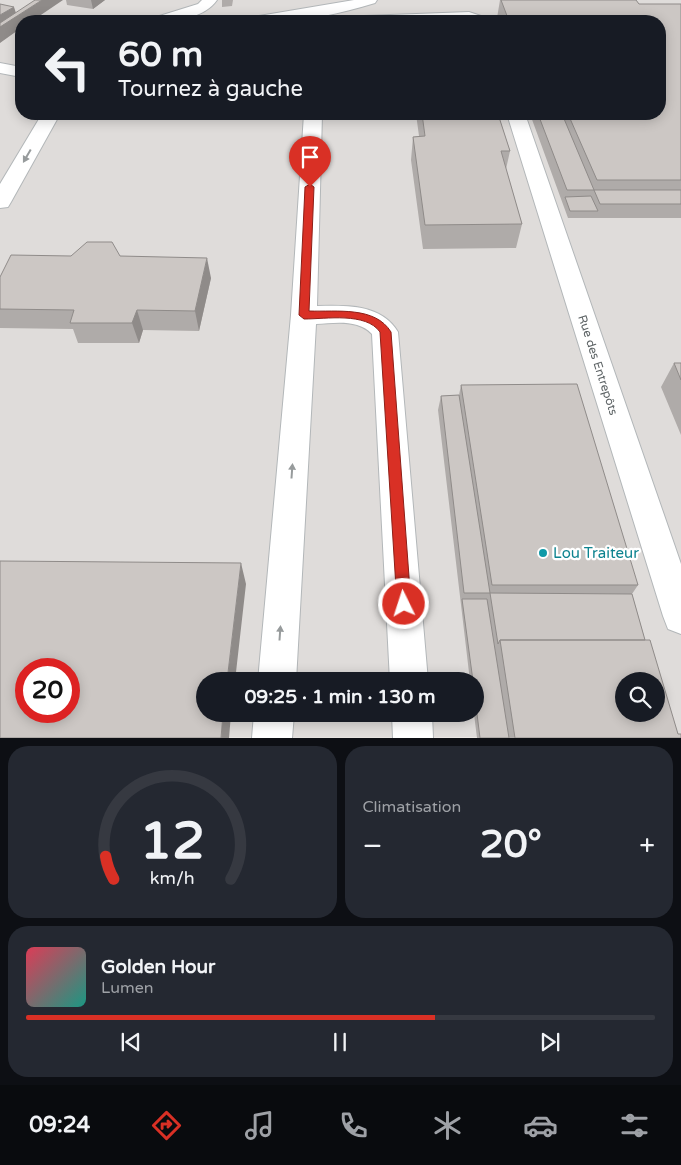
<!DOCTYPE html>
<html lang="fr">
<meta charset="utf-8">
<style>
:root{--surface:#171b24;--page:#242831;--text:#f1f3f6;--muted:#9ea1a6;--line:#363941;--accent:#d93025}
body{margin:0;font-family:"Varela Round",sans-serif;background:var(--page);color:var(--text);height:100vh;display:flex;flex-direction:column;font-size:19px;white-space:nowrap}
*{box-sizing:border-box;margin:0}
p{font-size:16px;color:var(--muted)}
.icon{flex:none;width:28px;height:28px;fill:none;stroke:currentColor;stroke-width:2;stroke-linecap:round;stroke-linejoin:round}
.map{position:relative;height:738px;overflow:hidden}
.sheet{display:flex;flex-direction:column;gap:8px;padding:8px;background:#0d0f14;flex:1}
.sheet>*{flex:none}
.top-card{position:absolute;left:15px;top:15px;width:651px;height:105px;border-radius:20px;box-shadow:0 2px 12px #0003;background:#171b24;color:var(--text);overflow:hidden}
.fabs{position:absolute;left:615px;top:672px;display:grid;gap:10px}
.fabs a{display:grid;place-items:center;width:50px;height:50px;border-radius:50%;background:var(--surface);box-shadow:0 2px 12px #0003;font-size:25px}
.speed{position:absolute;left:15px;top:658px;display:flex;gap:10px;font-size:25px;font-weight:700;text-align:center}
.speed>*{display:grid;place-content:center;width:65px;height:65px;border-radius:50%;background:var(--surface);box-shadow:0 2px 12px #0003;line-height:1}
.speed .limit{border:8px solid #d22;background:#fff;color:#111}
.pin{position:absolute;display:grid;place-items:center;width:42px;height:42px;color:#fff;margin:-51px -21px;border-radius:50% 50% 50% 0;rotate:-45deg;box-shadow:0 0 5px #0007}
.pin .icon{rotate:45deg}
.me{position:absolute;width:55px;margin:-28px;rotate:356deg;stroke-linejoin:round;filter:drop-shadow(0 0 4px #0008)}
.turn{display:flex;align-items:center;gap:18px;height:105px;padding:0 20px;font-size:22px}
.turn .icon{width:65px;height:65px;stroke-width:2.5}
.turn b{display:block;font-size:35px;line-height:42px}
.big{font-size:38px;font-weight:700;line-height:1.1}
.sheet .widget{flex:1;display:flex;flex-direction:column;justify-content:center;gap:8px;min-width:0;padding:0 18px;border-radius:20px;background:var(--page)}
.sheet .dial{align-items:center;gap:0}
.dial svg{height:130px;overflow:visible;fill:none;stroke:var(--line);stroke-width:7;stroke-linecap:round;text-anchor:middle}
.dial text{fill:var(--text);stroke:none}
.song{display:flex;align-items:center;gap:15px}
.cover{width:60px;height:60px;border-radius:8px;background:linear-gradient(135deg,hsl(350 70% 55%),hsl(170 70% 35%))}
.played{height:5px;border-radius:2px;background:linear-gradient(90deg,var(--accent) 65%,var(--line) 65%)}
.keys{display:flex;justify-content:space-around;direction:ltr}
.heat{display:flex;justify-content:space-between;align-items:center;font-size:28px;direction:ltr}
.sheet .tiles{flex:1;display:grid;gap:8px;grid-template-columns:1fr 1fr}
.widget:last-child{grid-column:span 2}
.trip{position:absolute;left:196px;top:672px;width:288px;height:50px;border-radius:25px;background:var(--surface);box-shadow:0 2px 12px #0003;font-weight:700;line-height:50px;text-align:center}
.tabs{display:flex;height:80px;justify-content:space-around;align-items:center;background:#090b0e;color:var(--muted)}
.tabs .icon{width:35px;height:35px}
.tabs .current{color:var(--accent)}
.tabs b{font-size:22px;color:var(--text)}
.map>svg:first-child{display:block}
.industrial{fill:#dfdcda;fill-rule:evenodd}
.lines{fill:none;stroke-linecap:round;stroke-linejoin:round}
.minor-casing{stroke:#b3b7b9;stroke-width:2}
.minor{fill:#fff;fill-rule:evenodd}
.wall{fill:#afaba9}
.shaded-wall{fill:#8f8b89}
.building{fill:#ccc7c4;stroke:#8f8b89;fill-rule:evenodd}
.oneway{fill:#979b9c}
.route{fill:#d93025;stroke:#8d1f18}
.culture-dot{fill:#0f9aa8;stroke:#fff;stroke-width:2}
.labels{text-anchor:middle;dominant-baseline:central;stroke-width:4.5;stroke-linejoin:round;paint-order:stroke}
.street-label{font-size:12px;fill:#5f6567;stroke:#fff}
.near-culture-label{font-size:15px;fill:#0d838f;stroke:#fff;text-anchor:start}
</style>
<div class="map">
<svg width="681" height="738" viewBox="0 0 681 738">
<rect width="100%" height="100%" fill="#f0ece8"/>
<path class="industrial" d="M0,0h681v737l-681,1zM21,21h639v93h-639zM26,669h43v42h-43zM205,681h270v33h-270zM624,681h32v33h-32z"/>
<g class="lines">
<g class="minor-casing">
<path id="minor" d="M202,0h15c-13,19 -45,22 -67,21l3,-3 45,-14z
M354,0h23l-2,3c-39,12 -82,21 -124,18l8,-5z
M469,12l18,6 3,3h-134l8,-5z
M0,63l21,4v10l-21,-4z
M42,114h18l-49,88 -3,5 -8,1v-24z
M304,114h18l-5,192c29,-1 65,-2 81,26l30,349h-38l-18,-347c-14,-15 -37,-11 -56,-10l-20,357h-38l33,-366z
M507,114h18l156,450v70l-13,-5 -5,-13z
M254,714h40l-2,24h-40z
M392,714h40l1,24h-40z"/>
</g>
<use href="#minor" class="minor"/>
</g>
<path class="wall" d="M66,0h39l-12,9 -26,-4z
M222,0h11l-1,6 -10,1z
M500,0h136l3,4h42v214h-113l-38,-104h130v-93h-162l-1,-3z
M416,114h82l12,37 -4,18 16,55 -6,24 -93,1 -12,-89 2,-23 6,-1z
M71,256h49l91,22 -12,53 -56,-1 -4,13h-61l-5,-14 -73,-1v-51z
M674,363h7v72l-20,-48z
M461,385l177,200 -6,9 13,46 33,94 3,4h-204l-3,-24h1v-33h-5l-32,-271 3,-14 18,-1z"/>
<path class="shaded-wall" d="M42,0h21l-31,21h-11v7l-21,15v-28l14,-8 3,9z
M91,0h14l-12,9z
M207,258l4,20 -12,53 -4,-20z
M137,310l6,20 -4,13 -7,-20z
M241,563l5,21 -11,97h-8z
M223,714h8l-2,24h-8z"/>
<path class="building" d="M35,0h7l-42,27v-4z
M501,0h135l3,4h42v176h-84l-29,-66h92v-93h-151z
M0,4l14,3 -14,8z
M422,114h76l12,37h-9l21,73 -97,1 -12,-88 12,-1z
M538,114h24l32,76h-27z
M594,190h87v14h-81z
M591,196l7,15h-28l-5,-14z
M87,242h25l8,14 87,2 -12,53 -58,-1 -5,13h-62l4,-13 -74,-1v-32l11,-22 60,1z
M674,363h7v17z
M577,384l61,201h-146l-31,-200z
M459,395l31,198h-26l-23,-197z
M0,561l241,2 -14,118h-22v33h18l-2,24h-221zM26,669h43v42h-43z
M490,593l142,1 13,46h-145l-2,4z
M462,599h25l22,139h-29l-5,-40v-17h-2z
M500,640h150l28,94h3v4h-166zM624,681h32v33h-32z"/>
<defs><path id="oneway-solid" d="M-6-.8H1V-3.2L6.5 0L1 3.2V.8H-6Z" transform="scale(1.25)"/></defs>
<g class="oneway">
<use href="#oneway-solid" transform="translate(27 156) rotate(120)"/>
<use href="#oneway-solid" transform="translate(292 471) rotate(-86)"/>
<use href="#oneway-solid" transform="translate(280 633) rotate(-86)"/>
</g>
<path class="route" d="M310,184l4,3 -5,124c28,1 66,-5 82,21l20,272 -2,5 -5,2 -5,-2 -2,-5 -17,-272c-14,-20 -54,-13 -76,-13l-5,-4 6,-128z"/>
<circle class="culture-dot" cx="543" cy="553" r="5"/>
<g class="labels">
<g class="street-label">
<text transform="translate(598 365) rotate(72)">Rue des Entrepôts</text>
</g>
<g class="near-culture-label">
<text x="553" y="553">Lou Traiteur</text>
</g>
</g>
</svg>
<div class="fabs">
<a><svg class="icon" aria-label="search" viewBox="0 0 24 24"><circle cx="10" cy="10" r="6"/><path d="M15 15l6 6"/></svg></a>
</div>
<div class="speed"><div class="limit">20</div></div>
<div class="pin" style="left:310px;top:187px;background:#d93025"><svg class="icon" aria-label="arrive" viewBox="0 0 24 24"><path d="M6 21V4h12l-3 4 3 4H6"/></svg></div>
<svg class="me" style="left:404px;top:604px" viewBox="-20 -20 40 40"><circle r="17" fill="#d93025" stroke="#fff" stroke-width="3"/><path d="M0-11L8 9 0 5-8 9z" fill="#fff"/></svg>
<div class="trip">09:25 · 1 min · 130 m</div>
<div class="top-card">
<div class="turn"><svg class="icon" aria-label="left" viewBox="0 0 24 24"><path d="M17 20v-9H6M10 6l-5 5 5 5"/></svg><div><b>60 m</b>Tournez à gauche</div></div>
</div>
</div>
<section class="sheet">
<div class="tiles">
<div class="widget dial"><svg viewBox="0 0 100 80">
<path d="M14 69A42 42 0 1 1 86 69"/>
<path d="M14 69A42 42 0 0 1 9 55" stroke="#d93025"/>
<text x="50" y="56" font-size="32" font-weight="700">12</text>
<text x="50" y="72" font-size="11">km/h</text>
</svg></div>
<div class="widget"><p>Climatisation</p>
<div class="heat"><a>−</a><b class="big">20°</b><a>+</a></div>
</div>
<div class="widget">
<div class="song"><i class="cover"></i><div><b>Golden Hour</b><p>Lumen</p></div></div>
<div class="played"></div>
<div class="keys"><svg class="icon" aria-label="previous" viewBox="0 0 24 24"><path d="M18 5L8 12l10 7zM5 5v14"/></svg><svg class="icon" aria-label="pause" viewBox="0 0 24 24"><path d="M8 5v14M16 5v14"/></svg><svg class="icon" aria-label="next" viewBox="0 0 24 24"><path d="M6 5l10 7-10 7zM19 5v14"/></svg></div>
</div>
</div>
</section>
<nav class="tabs">
<b>09:24</b>
<svg class="icon current" aria-label="directions" viewBox="0 0 24 24"><path d="M12 3l9 9-9 9-9-9zM9 14v-3h6M13 9l2 2-2 2"/></svg>
<svg class="icon" aria-label="music" viewBox="0 0 24 24"><path d="M9 18V5l10-2v13"/><circle cx="6" cy="18" r="3"/><circle cx="16" cy="16" r="3"/></svg>
<svg class="icon" aria-label="phone" viewBox="0 0 24 24"><path d="M5 4h4l2 5-3 2q2 4 5 5l2-3 5 2v4C11 20 4 13 5 4z"/></svg>
<svg class="icon" aria-label="climate" viewBox="0 0 24 24"><path d="M12 3v18M4 7l16 10M4 17L20 7"/></svg>
<svg class="icon" aria-label="car" viewBox="0 0 24 24"><path d="M5 17H2v-5l4-1 3-4h7l3 4 3 1v5h-3M9 17h6M6 11h13"/><circle cx="7" cy="17" r="2"/><circle cx="17" cy="17" r="2"/></svg>
<svg class="icon" aria-label="filters" viewBox="0 0 24 24"><path d="M4 7h16M4 17h16"/><circle cx="9" cy="7" r="2"/><circle cx="15" cy="17" r="2"/></svg>
</nav>
